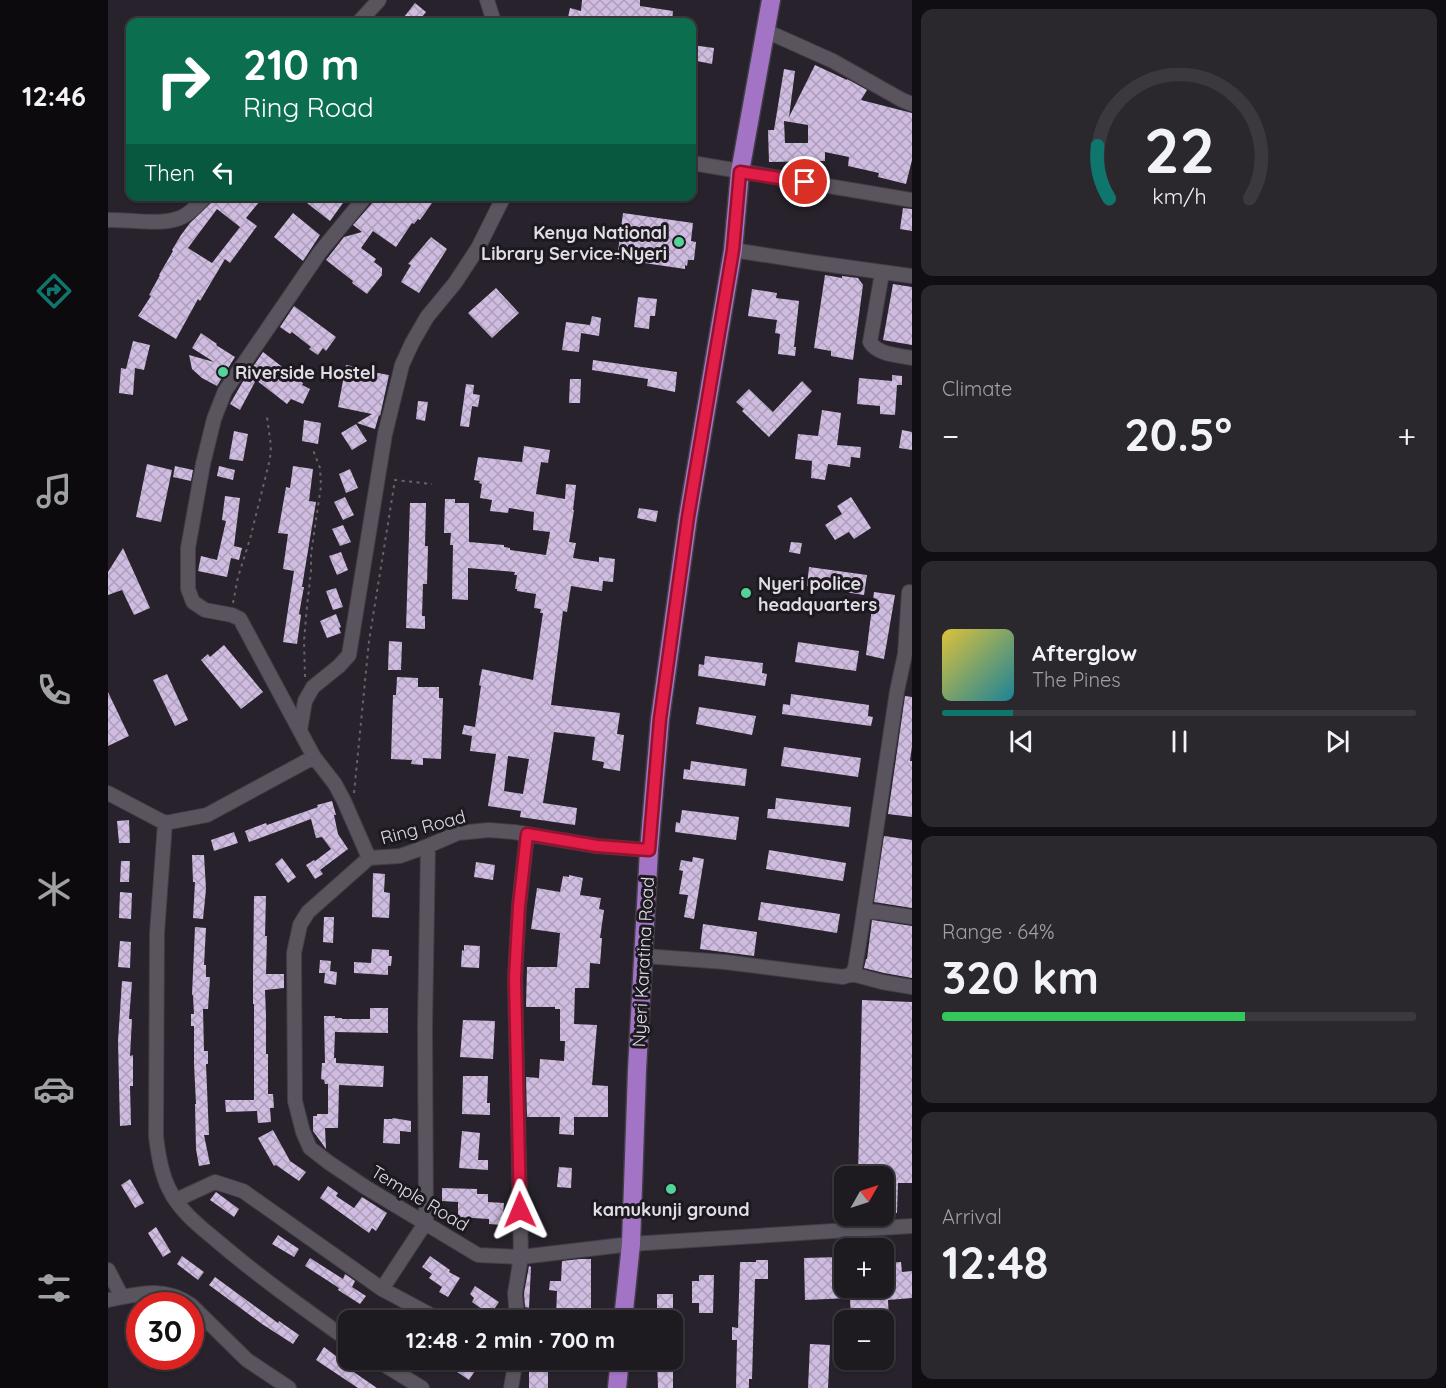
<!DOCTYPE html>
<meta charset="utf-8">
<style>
:root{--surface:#1d1a20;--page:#2a272d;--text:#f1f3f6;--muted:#a0a1a5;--line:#3b383e;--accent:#0f766e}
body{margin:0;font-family:Quicksand,sans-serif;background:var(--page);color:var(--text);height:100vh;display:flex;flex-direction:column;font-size:22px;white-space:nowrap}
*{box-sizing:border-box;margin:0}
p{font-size:20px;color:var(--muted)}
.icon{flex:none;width:33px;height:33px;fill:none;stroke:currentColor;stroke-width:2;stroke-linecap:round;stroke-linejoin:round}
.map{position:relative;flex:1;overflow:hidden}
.side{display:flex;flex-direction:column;gap:9px;padding:9px;background:#100e12;width:534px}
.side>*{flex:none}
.banner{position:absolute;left:18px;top:18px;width:570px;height:183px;border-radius:12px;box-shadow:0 2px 4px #0004,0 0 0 2px var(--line);background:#0b6e4f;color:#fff;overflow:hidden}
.needle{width:39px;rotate:51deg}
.fabs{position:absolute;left:726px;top:1166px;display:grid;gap:12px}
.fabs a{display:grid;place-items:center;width:60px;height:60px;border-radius:12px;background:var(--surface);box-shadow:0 2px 4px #0004,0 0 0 2px var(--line);font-size:30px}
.speed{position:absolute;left:18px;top:1292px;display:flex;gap:12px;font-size:30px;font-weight:700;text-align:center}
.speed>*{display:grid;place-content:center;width:78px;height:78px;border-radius:50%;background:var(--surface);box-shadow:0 2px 4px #0004,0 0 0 2px var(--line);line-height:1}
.speed .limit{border:9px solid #d22;background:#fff;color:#111}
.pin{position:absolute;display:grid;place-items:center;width:51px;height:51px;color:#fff;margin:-26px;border:3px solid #fff;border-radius:50%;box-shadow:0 2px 6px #0007}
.me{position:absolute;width:66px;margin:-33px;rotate:359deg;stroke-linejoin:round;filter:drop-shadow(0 0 4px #0008)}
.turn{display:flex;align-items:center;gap:21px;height:126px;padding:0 18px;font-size:27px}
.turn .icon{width:78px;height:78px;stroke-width:2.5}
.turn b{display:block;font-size:42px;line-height:51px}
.then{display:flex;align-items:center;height:57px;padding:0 18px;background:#0003;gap:12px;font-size:22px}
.big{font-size:45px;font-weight:700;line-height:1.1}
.side .widget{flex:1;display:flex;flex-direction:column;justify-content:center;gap:9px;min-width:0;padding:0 21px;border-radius:12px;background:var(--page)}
.side .dial{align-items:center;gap:0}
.dial svg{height:156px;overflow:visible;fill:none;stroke:var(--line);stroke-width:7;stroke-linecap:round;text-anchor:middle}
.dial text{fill:var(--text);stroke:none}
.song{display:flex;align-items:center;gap:18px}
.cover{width:72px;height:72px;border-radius:9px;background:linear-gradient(135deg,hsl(50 70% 55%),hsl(190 70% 35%))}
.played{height:6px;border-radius:3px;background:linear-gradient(90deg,var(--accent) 15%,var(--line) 15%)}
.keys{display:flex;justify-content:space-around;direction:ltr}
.heat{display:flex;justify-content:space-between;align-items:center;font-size:33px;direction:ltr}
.charge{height:9px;border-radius:4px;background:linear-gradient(90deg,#34c759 64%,var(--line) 0)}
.trip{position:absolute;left:230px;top:1310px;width:345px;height:60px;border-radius:12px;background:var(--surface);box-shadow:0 2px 4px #0004,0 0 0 2px var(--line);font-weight:700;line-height:60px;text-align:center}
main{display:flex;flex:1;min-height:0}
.dock{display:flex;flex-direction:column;width:108px;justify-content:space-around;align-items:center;background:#0c0a0d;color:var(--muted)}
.dock .icon{width:42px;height:42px}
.dock .selected{color:var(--accent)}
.dock b{font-size:27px;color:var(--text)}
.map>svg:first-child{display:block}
.building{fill:url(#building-cross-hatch);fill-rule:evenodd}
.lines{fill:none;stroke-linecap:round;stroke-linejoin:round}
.minor-casing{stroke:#423e45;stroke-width:16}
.trunk-casing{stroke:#423e45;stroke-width:21}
.path{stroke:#68636b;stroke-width:2;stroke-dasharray:3 4.5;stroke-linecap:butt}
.minor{stroke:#5a545e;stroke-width:14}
.trunk{stroke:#a374c5;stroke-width:18}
.route-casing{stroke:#92132f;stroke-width:15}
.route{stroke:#e11d48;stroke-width:10}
.poi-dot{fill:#53d397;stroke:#1d1921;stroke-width:2}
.labels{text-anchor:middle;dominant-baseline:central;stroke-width:6;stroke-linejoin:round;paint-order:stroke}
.poi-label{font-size:18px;font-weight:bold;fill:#e1dde3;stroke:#1d1921;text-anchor:start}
.street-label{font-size:18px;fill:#e1dde3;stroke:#1d1921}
</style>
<main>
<nav class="dock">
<b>12:46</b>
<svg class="icon selected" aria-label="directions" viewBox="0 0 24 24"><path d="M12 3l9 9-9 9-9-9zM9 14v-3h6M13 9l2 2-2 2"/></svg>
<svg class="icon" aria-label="music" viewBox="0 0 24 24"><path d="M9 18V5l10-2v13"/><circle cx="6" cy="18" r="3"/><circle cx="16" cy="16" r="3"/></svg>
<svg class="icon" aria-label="phone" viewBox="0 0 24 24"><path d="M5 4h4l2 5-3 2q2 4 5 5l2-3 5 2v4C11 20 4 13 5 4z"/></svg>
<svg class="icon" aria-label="climate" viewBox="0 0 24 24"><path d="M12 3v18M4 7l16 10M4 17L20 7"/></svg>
<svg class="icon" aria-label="car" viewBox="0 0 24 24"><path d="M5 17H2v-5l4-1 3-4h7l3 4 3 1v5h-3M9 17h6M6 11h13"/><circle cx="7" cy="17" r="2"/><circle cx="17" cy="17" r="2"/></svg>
<svg class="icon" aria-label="filters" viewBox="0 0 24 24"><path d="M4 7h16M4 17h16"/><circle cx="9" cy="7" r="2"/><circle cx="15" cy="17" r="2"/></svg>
</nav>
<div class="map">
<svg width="804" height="1388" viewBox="0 0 804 1388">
<defs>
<pattern id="building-cross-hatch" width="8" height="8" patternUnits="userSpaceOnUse" patternTransform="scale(1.5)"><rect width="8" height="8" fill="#cfbce0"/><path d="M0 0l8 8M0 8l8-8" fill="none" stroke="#ac9eb9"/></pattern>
</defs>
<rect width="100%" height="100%" fill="#27222b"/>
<path class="building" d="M474,0h58v6l33,5 -1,11h-105l3,-14 11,3z
M307,3l11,9 -8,10h-18z
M584,45l22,3 -2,16 -20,-4z
M707,65l32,15v-1l20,11 -6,10 51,13v47l-6,24 -28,-7 1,-4 -31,-7 1,-9 -24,-5v9l-56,1 -1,-32h6l10,-61 11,2 -6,46zM676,121l24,4v18h-23z
M107,196h49l-18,22 11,8 -27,37 -5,-4 -25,42 -2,-2 -22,40 -38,-23 13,-20 -2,-1 11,-20h-1l14,-24 -1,-1 9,-15 9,-12 22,-21zM109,209l23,18 -28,36 -24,-15z
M190,196h50l-18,25z
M267,196h62l-17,24 -2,-1 -4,5 -2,-1 -16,24 -23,-16 -12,17 15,11 -2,3 8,6v7l-15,19 -15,-11 1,-2 -27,-21 18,-23 18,-5 -9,-7 20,-23z
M795,208l9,1v22l-12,-2z
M185,213l27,22 -17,26 -29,-24z
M515,213l70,10 -2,18 5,1 -2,18h-6l-1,6 -2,-1v4l-68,-10z
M323,237l16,12 -28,44 -18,-11 10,-17 -3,-1z
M717,275l17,3v-2l16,2 5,7 -10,75 -22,-4v-5l-17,-3z
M785,284l19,3v58l-29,-5z
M388,288l23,25 -27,25 -24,-25z
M644,289l25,4 -1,5 23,3 -5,46h2l-1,9 -17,-2 2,-20 -5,-1 2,-13 -29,-4z
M530,297l19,2 -2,17h-5l-1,13 -15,-2z
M186,306l42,31 -10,14 -3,-3 -5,7 -9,-6 2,-2 -19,-15 -2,2 -10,-7z
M484,316l9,2 -2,18 -18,-3 -2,19 -17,-2 4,-28 24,3z
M93,333l16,11 -1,1 19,12 -18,29 -15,-8 -10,-9 -3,-14 25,7 -22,-14z
M25,341l17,4 -6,25 -9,-2 -2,27 -14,-2 2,-25 5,1z
M155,352l40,31 -1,2 8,4 -7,15 -12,-5 -4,5 -31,-24 -16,30 -10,-6 12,-21z
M485,360l84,12 -2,20 -28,-6 1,-7 -56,-9z
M238,365l16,3 -1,2 28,5 -9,41 -1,-1 -4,14 -18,-6 15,-9 -34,-7z
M784,375l10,1v9h-5l-2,30 -15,-1v-8l-23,-2 2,-26 33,3z
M462,379h11l-1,24h-11z
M694,381l10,10 -43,46 -27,-26 2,-2 -8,-7 13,-13 24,23z
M358,384l8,1 -1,9 7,1 -2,12 -6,-1 -3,21 -9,-1z
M310,401l10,1 -3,19 -9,-2z
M714,410l19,3 -4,32 24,2 -1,11 -9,-1 -1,10 -22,-3 -3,16 -14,-2 1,-17 -17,-2 3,-25 20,2z
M196,420l17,3 -3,21 -16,-3z
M248,424l11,17 -15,9 -11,-17z
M794,430l10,2v18l-13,-2z
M126,431l14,3 -5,27 -14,-2z
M416,446l26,4 -2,13 -7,-1 -5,32 29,5 1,-15 10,1 -3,25h1l-5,32 7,1 -3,15 26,4v-5l16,2 -2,23 -10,-1 -1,10 -31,-5 -4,26 -4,-1 -12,94 69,8 -3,21 7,1 -4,36 -17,-3 1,-6 -12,-2 3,-23 -41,-5 -11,71 34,5 -2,17 -55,-8 1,-6 -33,-5 8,-52 -26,-3 2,-15 -10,-2 2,-9 11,2 6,-41 -2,-1 3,-16 51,11 10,-67h-3l1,-4 -7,-1 2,-14 -19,-3v-2h-2l2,-14h-3l1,-3 -47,-4v32l-16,-1 1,-54h-3l1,-12h-7l1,-34h10v4h14v39l35,3v2l6,1v2l36,5 4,-23 -17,-2 1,-18 -25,-4 -1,5 -18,-2 2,-11 -12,-2 2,-14 -3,-1 1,-2 -6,-1 4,-23 44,5zM400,756l21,3 -6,35 -19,-3z
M39,464l25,6 -11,52 -25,-5z
M67,466l18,4 -2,11 -18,-4z
M111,466l16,4 -2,10 -16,-4z
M185,466l20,3 -4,32 7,1 -14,85h2l-5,27 2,1 -4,29 -14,-2 11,-71 -11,-2 5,-35 -10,-1 8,-46 4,1z
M242,469l8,19 -12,5 -7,-19z
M117,496l15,2 -6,48 8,2 -3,12 -8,-2 -4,19 -29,-6 3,-15 16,4 9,-39 -4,-1z
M237,497l9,18 -11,5 -9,-18z
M743,497l20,31 -17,11 -5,-7 -14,8 -10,-15 17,-11 -5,-8z
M302,503h16l-1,43h3l-1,38h-4l-1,32h3v13l-19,-1z
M531,508l19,3 -2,11 -19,-4z
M235,525l8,17 -11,4 -8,-17z
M683,542l11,1 -2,11 -11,-2z
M15,548l27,60 -16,7 -12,-25 -14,5v-23z
M233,552l7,18 -11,5 -8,-19z
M701,567l58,8 -3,20 -57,-9z
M228,588l7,19 -10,3 -7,-19z
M766,592l21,3 -11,64 -18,-4z
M228,614l5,13 -2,1 2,5 -14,5 -7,-17z
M281,641l13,1 -1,28h-13z
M690,642l61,9 -3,20 -61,-9z
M116,645l39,47 -22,17 -40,-49 7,-6 2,3z
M597,656l58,7 -1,10 5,1 -2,12 -67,-10 1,-12 5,1z
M59,674l21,46 -13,6 -22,-46z
M289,677l21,1v9h21v11h4l-2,61 -18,-1v7l-12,-1 1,-4 -21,-1 2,-64h3z
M0,692l21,44 -21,10z
M683,694l78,11 -1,11 5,1 -2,9 -89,-12 1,-10 7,1z
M797,696l7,1v49l-2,15h2v56l-24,-3z
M591,707l57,9 -4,19 -56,-11z
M676,747l77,11 -3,19 -77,-11z
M583,761l56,8 -2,17 -62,-7 1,-10 6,1z
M668,798l75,9 -2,20 -82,-9 1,-9h7z
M224,801l4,14h-2l4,19 10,15 -28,21 3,4 -8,5 -9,-14 8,-5 1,1 16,-12 -9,-12 -6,1 -5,-19 -62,23 -4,-11 21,-8 1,2 51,-18 -1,-2z
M574,810l57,7 -3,23 -61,-8 1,-10 4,1z
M21,820l1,23h-11l-2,-22z
M126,832l4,11 -24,8 -3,-11z
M776,836l28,4v68l-38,-6z
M661,850l77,13 -3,18 -77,-12z
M84,855h12l2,34 -3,30 -10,-1 2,-36h-2z
M585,857l11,2 -10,60 -10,-2 4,-22 -9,-1 4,-23 -4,-1 2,-10 11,2z
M174,858l14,19 -8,6 -13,-19z
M13,861h9l-1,21h-9z
M368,862l19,3 -2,15 -19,-3z
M265,873l12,1 -1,18 6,1 -1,25 -17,-1z
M461,875l14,3 -3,17 21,3 -2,11 5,1 -4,28h2l-2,26 -10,-1 -1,25h-14l-1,36 23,1 -5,60 16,1v31h-34v18l-15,-1 1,-17h-33l-1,-40 13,1 1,-19 24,2 1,-20h-5v-32h-5v-2h-29l1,-40h30l3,-34 -29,-4 6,-41 23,4 3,-16 6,1z
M12,892l12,1 -1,26 -12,-1z
M146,896h12l-1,40h2l-1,38h18v14l-19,2 1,26v38h2v40h5l1,14h-4l1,14 -13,1 -1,-12 -31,1 -1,-12h29v-96h-1v-28z
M653,902l79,12 -3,19 -79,-13z
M216,917h10l-1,26 -10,-1z
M764,920l40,6v52l-28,-5 -20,-5 2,-9h1z
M595,924l54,8 -3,24 -54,-7z
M87,927l11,1 -2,37h2v12h4l-2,32h-5l1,42h4v13h-2l3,71h-5l6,29 -11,2 -3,-17 -1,-45h1l-2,-40v-38h-3v-12h3l-1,-19h-1z
M12,941l11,1 -1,26 -12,-1z
M356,945l16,1 -1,22 -18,-1 1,-17 2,1z
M264,949l17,1v6h3l-1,10h-3v9l-34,-2v-11l17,1z
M212,960l11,1 -1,10 7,1 -1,13 -12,-2 1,-10h-6z
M14,981l10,1 -3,37h3l-2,37 3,-1v31h-3l1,39 -11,1 -2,-85z
M754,1000l50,2v181h-14l-1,30h-13v-37h-26z
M262,1008h18v25l-53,-1 -1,26h2v5l48,3 -1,21 -44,-2 -1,43h-13l1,21 -13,-18v-15h4v-2h11v-30h-3l-1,-4 -3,-1 1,-16h3l-1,-47h11v2h7v1h28z
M355,1020l32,1 -2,38 -33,-2z
M355,1076h25l-1,27h3v12l-28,-1z
M285,1118l18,3v11l-11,-1v13l-17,-1 1,-24h8z
M165,1130l17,31 16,11 -7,9 -23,-16 -2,1 -16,-28z
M354,1131l18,2 -2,27h10v10l-29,-2z
M451,1167l13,1 -1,20 -14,-1z
M22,1179l14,24 -9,5 -14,-23z
M220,1186l10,7 -2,3 18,12 8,-11 25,16 -11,18 -4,-3 -3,5 -49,-35z
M334,1188l35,1v5h11v8l16,1 -2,22 -13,-1v-5l-31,-2v-15l-16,-1z
M108,1192l23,17 -5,8 -24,-17z
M48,1227l15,25 -8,5 -15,-24z
M170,1235l21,14 -5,8 -22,-13z
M74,1256l22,16 -6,8 -21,-16z
M322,1256l20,14 -1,2 11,6 -12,19 -9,-5 3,-5 -13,-9 3,-4 -10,-7z
M732,1257l1,30h43v-14h3v-10l14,-1 1,10 10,-1v27l-24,2 1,20h-38l-1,-22 -45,2 -1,-42z
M202,1258l33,21 2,-5 10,7 -3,6 14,9 -6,8 -22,-14 1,-2 -34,-22z
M472,1259h11v59l-35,-1 1,-26 -8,-1 1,-9h11l1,-20z
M648,1260h12v19h-13l-3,100h-3v9h-13l1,-48h-5v-13l6,1 2,-66h16z
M421,1266l2,1 -2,41 -4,-1 -1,-14z
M591,1275h15l-1,38h-14v-10h-7v-22h7z
M107,1277l63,46 1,-2 20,14 -6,9 -31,-20 -53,-39z
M367,1286l24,16 -9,13 -18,-13 2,-4 -4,-4z
M549,1294h16v26h-16z
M275,1308l18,12h-19l-5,-3z
M702,1344l20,1 -2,43h-20z
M216,1347l20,15 -2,2 35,24h-19l-42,-28z
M330,1359h20l17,12 -6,9z
M421,1359h19v29h-19z
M549,1359h16v29h-15z"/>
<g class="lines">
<g class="minor-casing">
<path id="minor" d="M379,0l7,22
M251,22l20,-22
M658,31l67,30 69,39 10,4
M584,163l220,37
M0,220c23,-1 56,7 76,-4 9,-5 15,-13 22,-20
M625,250l84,13 95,13
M774,273l-12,69c8,13 28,13 42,16
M192,730l5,-29 8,-14 26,-21 10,-11 36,-221 17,-69 10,-22 15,-26 28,-34 23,-35 26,-52
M206,757l-74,-138 -8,-4 -27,-5 -12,-8 -5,-13v-41l15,-84 11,-45 11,-28 95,-139 46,-56
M0,793l57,30 42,-8 107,-58 21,27 9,17 25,57 31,-2 28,-10 30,-13 31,-3 25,2 83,14 52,4
M57,823l-8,110 -1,203c2,18 5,37 13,53 10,21 29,36 47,51 42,36 87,68 132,100
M261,858l-61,54 -8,13 -6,28 1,148 8,31 7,16 18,14 37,25 113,68 43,2 110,-13 281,-18
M756,910l48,7
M536,956l81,6 118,15 9,-3 3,-6 6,-37 36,-240 8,-37 4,-62
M744,974l30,8 30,5
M68,1200l39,-18 28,9 139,98 58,31
M0,1270l14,27
M274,1289l44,-67 -1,-196 3,-180
M0,1300c31,-6 55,-14 83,5l56,55 42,28
M409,1320l-2,-27 6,-36 -6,-279 4,-72 8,-72
M267,1359l47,29
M403,1388l5,-29"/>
</g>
<g class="trunk-casing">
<path id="trunk" d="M515,1320l8,-76 6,-174 12,-220 11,-131 28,-202 45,-267 7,-78 31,-172
M509,1388l3,-29"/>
</g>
<path class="path" d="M125,603l5,-26 12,-38 20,-80 1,-13 -4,-29
M197,677l-1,-36 3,-35 4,-35v-17l10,-68 -1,-18 -7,-18
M246,793l15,-152 26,-161 37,4"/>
<use href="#minor" class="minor"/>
<use href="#trunk" class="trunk"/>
</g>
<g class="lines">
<g class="route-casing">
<path id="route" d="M412,1210l-5,-232 4,-72 8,-72 70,12 52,4 11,-131 28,-202 45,-267 7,-78 65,10"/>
</g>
<use href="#route" class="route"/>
</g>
<g class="poi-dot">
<circle cx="571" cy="242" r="6"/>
<circle cx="115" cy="372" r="6"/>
<circle cx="638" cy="593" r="6"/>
<circle cx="563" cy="1189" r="6"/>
</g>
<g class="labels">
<g class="poi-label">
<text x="559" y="232" text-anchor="end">Kenya National<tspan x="559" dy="21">Library Service-Nyeri</tspan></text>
<text x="127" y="372">Riverside Hostel</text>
<text x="650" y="583">Nyeri police<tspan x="650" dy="21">headquarters</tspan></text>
<text x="563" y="1209" text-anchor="middle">kamukunji ground</text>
</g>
<g class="street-label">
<text transform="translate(315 827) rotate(-15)">Ring Road</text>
<text transform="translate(535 962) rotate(-87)">Nyeri Karatina Road</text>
<text transform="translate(312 1198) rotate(31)">Temple Road</text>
</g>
</g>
</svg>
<div class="fabs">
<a><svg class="needle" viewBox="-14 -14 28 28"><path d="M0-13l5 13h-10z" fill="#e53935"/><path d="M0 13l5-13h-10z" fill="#a0a1a5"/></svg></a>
<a>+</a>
<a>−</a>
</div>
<div class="speed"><div class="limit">30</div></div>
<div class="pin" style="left:697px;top:182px;background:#d93025"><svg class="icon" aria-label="arrive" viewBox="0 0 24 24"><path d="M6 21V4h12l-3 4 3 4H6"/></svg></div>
<svg class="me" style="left:412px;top:1210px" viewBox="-20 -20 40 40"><path d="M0-17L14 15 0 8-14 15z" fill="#e11d48" stroke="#fff" stroke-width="4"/></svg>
<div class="trip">12:48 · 2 min · 700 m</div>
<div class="banner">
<div class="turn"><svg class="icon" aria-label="right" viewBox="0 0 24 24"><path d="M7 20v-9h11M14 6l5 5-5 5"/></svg><div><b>210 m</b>Ring Road</div></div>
<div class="then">Then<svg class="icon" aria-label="left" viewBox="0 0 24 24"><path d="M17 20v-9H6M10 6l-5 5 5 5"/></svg></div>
</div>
</div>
<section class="side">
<div class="widget dial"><svg viewBox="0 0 100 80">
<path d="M14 69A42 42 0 1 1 86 69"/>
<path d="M14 69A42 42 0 0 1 8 42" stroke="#0f766e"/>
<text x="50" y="56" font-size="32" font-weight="700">22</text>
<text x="50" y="72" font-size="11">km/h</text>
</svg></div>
<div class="widget"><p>Climate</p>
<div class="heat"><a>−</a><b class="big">20.5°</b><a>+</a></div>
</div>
<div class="widget">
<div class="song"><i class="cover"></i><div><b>Afterglow</b><p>The Pines</p></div></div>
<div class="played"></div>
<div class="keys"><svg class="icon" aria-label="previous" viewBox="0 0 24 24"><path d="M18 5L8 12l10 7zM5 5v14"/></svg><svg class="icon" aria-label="pause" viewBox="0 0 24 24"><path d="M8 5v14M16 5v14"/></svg><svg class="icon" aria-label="next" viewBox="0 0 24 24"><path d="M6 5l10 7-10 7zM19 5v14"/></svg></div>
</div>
<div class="widget"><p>Range · 64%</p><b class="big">320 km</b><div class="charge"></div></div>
<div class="widget"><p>Arrival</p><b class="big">12:48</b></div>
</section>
</main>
